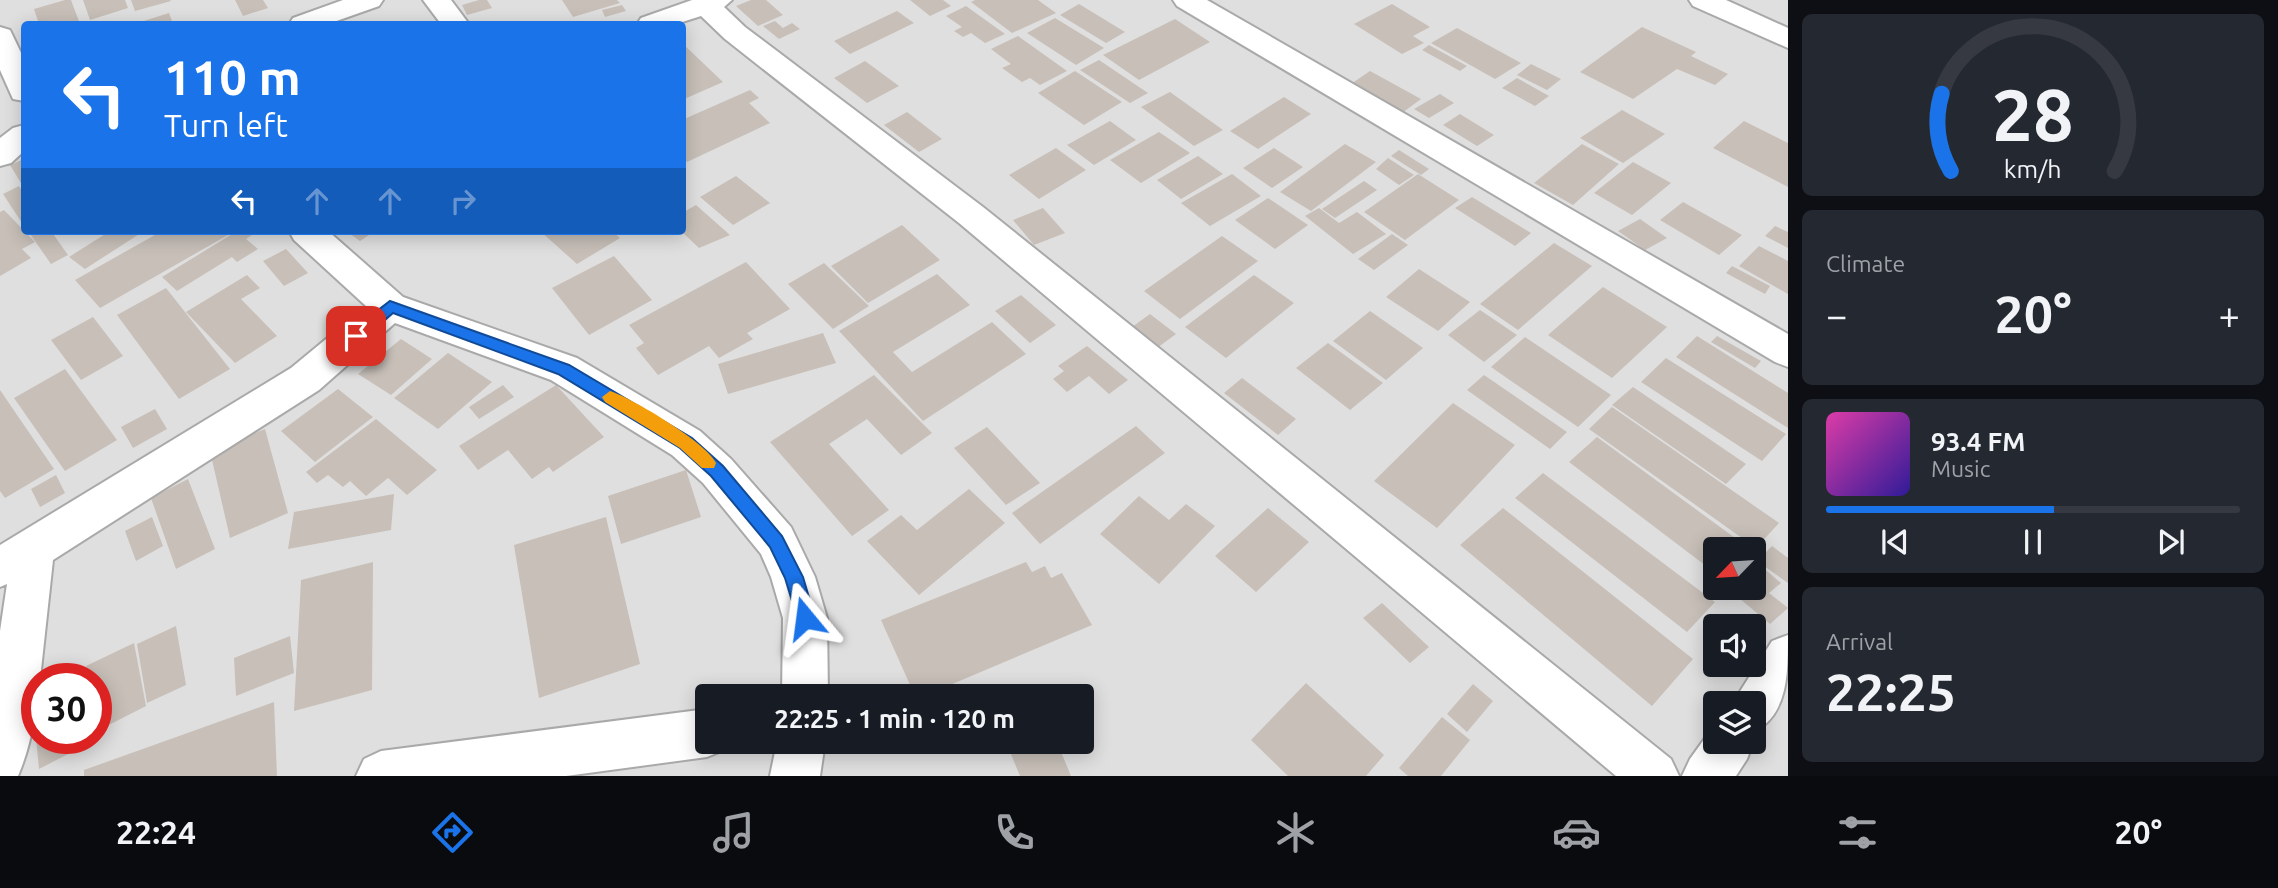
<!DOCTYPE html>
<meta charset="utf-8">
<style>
:root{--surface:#171b24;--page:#242831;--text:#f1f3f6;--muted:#9ea1a6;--line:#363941;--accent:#1a73e8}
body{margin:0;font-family:Ubuntu,sans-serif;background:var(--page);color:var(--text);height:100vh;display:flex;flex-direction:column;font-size:26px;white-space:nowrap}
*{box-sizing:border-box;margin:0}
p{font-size:23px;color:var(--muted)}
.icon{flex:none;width:38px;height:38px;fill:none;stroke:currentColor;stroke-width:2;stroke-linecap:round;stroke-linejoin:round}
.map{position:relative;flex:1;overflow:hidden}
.details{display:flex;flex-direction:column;gap:14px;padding:14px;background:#0d0f14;width:490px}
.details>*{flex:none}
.top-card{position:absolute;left:21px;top:21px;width:665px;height:214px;border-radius:7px;box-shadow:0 4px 18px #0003;background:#1a73e8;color:#fff;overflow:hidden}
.needle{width:46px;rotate:245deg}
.fabs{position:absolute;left:1703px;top:537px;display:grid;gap:14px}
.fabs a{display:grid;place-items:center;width:63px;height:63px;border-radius:7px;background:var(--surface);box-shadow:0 4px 18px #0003;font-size:35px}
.speed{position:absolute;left:21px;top:663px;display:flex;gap:14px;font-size:35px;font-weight:700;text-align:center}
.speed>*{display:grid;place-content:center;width:91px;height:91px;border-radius:50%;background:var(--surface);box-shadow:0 4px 18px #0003;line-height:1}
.speed .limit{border:10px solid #d22;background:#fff;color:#111}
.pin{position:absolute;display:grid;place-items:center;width:60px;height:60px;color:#fff;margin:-30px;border-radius:14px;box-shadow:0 4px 10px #0006}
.me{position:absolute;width:77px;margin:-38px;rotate:344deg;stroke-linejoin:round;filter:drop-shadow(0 0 5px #0008)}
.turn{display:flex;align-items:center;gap:24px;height:147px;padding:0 28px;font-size:32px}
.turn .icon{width:91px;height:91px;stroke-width:2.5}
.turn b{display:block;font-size:49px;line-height:60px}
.lanes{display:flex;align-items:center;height:66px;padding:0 28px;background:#0003;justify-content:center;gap:35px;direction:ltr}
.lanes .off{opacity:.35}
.big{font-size:52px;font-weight:600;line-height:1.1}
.details .widget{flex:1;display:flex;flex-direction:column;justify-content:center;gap:10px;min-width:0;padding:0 24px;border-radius:10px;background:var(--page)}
.details .dial{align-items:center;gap:0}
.dial svg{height:182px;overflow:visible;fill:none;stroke:var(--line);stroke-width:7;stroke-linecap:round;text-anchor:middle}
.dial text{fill:var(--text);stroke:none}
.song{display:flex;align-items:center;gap:21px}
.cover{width:84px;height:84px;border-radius:10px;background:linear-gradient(135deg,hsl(320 70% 55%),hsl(250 70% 35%))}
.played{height:7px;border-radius:4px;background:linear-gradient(90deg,var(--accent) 55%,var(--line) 55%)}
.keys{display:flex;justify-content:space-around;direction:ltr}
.heat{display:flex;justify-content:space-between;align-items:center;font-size:38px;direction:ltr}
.trip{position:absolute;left:695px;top:684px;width:399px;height:70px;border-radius:7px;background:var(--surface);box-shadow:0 4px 18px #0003;font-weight:600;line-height:70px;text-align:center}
.tab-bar{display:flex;height:112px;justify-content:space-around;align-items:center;background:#090b0e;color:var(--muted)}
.tab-bar .icon{width:49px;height:49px}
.tab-bar .selected{color:var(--accent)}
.tab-bar b{font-size:32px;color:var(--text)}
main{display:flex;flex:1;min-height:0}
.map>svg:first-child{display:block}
.residential{fill:#e0dfdf;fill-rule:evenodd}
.building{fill:#c7bfb8}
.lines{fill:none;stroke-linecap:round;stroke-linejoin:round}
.minor-casing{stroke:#a9a9a9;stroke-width:4}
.minor{fill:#fff;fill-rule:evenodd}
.route{fill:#1a73e8;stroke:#114b97;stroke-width:2}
.slow{fill:#f59e0b}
</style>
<main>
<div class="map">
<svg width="1788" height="776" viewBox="0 0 1788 776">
<rect width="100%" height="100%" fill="#f2efe9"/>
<path class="residential" d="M0,0h1788v776h-1788zM24,24h658v207h-658zM1715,550h39v38h-39zM1715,626h39v39h-39zM37,679h59v59h-59zM707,696h375v46h-375zM1715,704h39v38h-39z"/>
<path class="building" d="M65,0h6l9,24h-41l-5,-15z
M83,0h42l3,8 -38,12z
M131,0h39l1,1 -36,10z
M235,0h28l5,8 -25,8z
M479,0h8l5,8 -25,7 -5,-10z
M562,0h55l3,3 -47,14z
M751,0h15l17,15 -25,11 -22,-20z
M910,0h33l8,6 -21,10z
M975,0h63l18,13 -44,20 -41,-31z
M1079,4l46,28 -19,11 -46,-28z
M1392,4l38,23 -17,9 11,7 -22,11 -48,-30z
M622,5l4,6 -21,6 -3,-7z
M966,6l39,28 -20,9 -14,-10 -8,4 -9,-6 8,-4 -16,-11z
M897,11l17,12 -64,31 -16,-13z
M169,13l4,11h-39z
M1055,18l49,30 -28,17 -49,-32z
M1175,19l35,23 -71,38 -36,-25z
M775,21l8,7 9,-5 8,6 -21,10 -16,-13z
M1642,27l54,25 -5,4 37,18 -13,11 -38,-16 -44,30 -53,-27z
M1457,28l64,35 -26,16 -64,-36z
M1018,36l49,35 -27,14 -10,-7 -8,4 -20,-14 9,-4 -20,-15z
M682,43l41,39 -41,18z
M1429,45l38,21 -7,5 -38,-21z
M1099,60l49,33 -18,10 -50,-33z
M865,61l34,25 -32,17 -33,-25z
M1531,64l30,15 -14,11 -30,-15z
M1075,71l47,31 -38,23 -46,-32z
M1370,71l51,28 -19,14 -51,-29z
M1517,78l32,18 -14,10 -33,-18z
M750,90l9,8 -10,5 21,20 -83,39 -5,-5v-37z
M1170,92l53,38 -29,16 -53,-39z
M1440,94l14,9 -25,15 -15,-9z
M1284,97l27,17 -53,35 -28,-18z
M1622,110l43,24 -42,29 -43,-25z
M907,112l35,27 -23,13 -35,-27z
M1460,114l34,21 -17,11 -34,-21z
M1110,121l26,19 -42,25 -27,-20z
M1744,121l44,22v44l-75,-39z
M1159,132l31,21 -49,30 -31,-23z
M1345,144l31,18 -65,49 -31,-19z
M1582,144l37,20 -46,41 -39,-22z
M1056,148l30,22 -47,29 -30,-24z
M1274,148l29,19 -31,21 -29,-20z
M1399,150l30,19 -8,6 -30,-19z
M1198,156l25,18 -42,25 -24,-19z
M1388,158l26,17 -15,10 -23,-16z
M24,159v29l-14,-23z
M1633,162l38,21 -39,32 -38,-22z
M1232,174l29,22 -51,30 -29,-23z
M1418,174l41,26 -54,40 -41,-28z
M736,176l34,27 -37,22 -33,-28z
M1364,181l13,9 -42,28 -13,-9z
M19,186l5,8v32l-21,-32z
M1472,197l59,36 -16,13 -60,-38z
M1268,198l40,27 -33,24 -40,-29z
M1683,202l59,33 -23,20 -59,-35z
M696,205l34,30 -31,13 -17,-16v-19z
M1043,208l22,25 -31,12 -21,-25z
M1319,208l20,15 18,-11 29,22 -33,20 -48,-38z
M4,210l31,32 -13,7 9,9 -31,18v-64z
M1640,219l27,19 -22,12 -27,-19z
M902,225l38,35 -72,43 -37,-37z
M1775,226l13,6v16l-23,-12z
M28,231h23l17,24 -17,9z
M110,231h34l-59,38 -16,-12z
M162,231h73l-135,77 -25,-28z
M237,231h21l-12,8 12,10 -21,13 -5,-5 -55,34 -15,-14z
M346,231h29l-15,10z
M540,231h72l8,7 -43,26z
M1392,234l16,11 -34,25 -16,-11z
M1222,236l36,25 -78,58 -36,-28z
M1554,243l38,23 -74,64 -38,-26z
M1759,246l29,15v33l-49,-28z
M286,249l22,24 -24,13 -21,-25z
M614,256l38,44 -63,35 -37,-47z
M746,262l44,47 -43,24 6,6 -34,19 -10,-12 -51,29 -22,-27 8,-5 -15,-18z
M824,263l45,43 -36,23 -45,-45z
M1732,266l38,20 -5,8 -39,-21z
M1419,269l51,33 -32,29 -52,-34z
M937,274l33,31 -77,47 19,20 80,-50 34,32 -103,67 -84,-90z
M247,275l13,13 -19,11 36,37 -42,27 -49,-51z
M1254,275l40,28 -68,55 -41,-31z
M1603,287l64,40 -55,51 -64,-43z
M166,288l64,81 -51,30 -62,-84z
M1021,295l35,30 -26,18 -35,-32z
M1480,310l37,25 -33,27 -36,-27z
M1370,311l53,37 -37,32 -53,-39z
M1150,314l26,20 -19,14 -25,-21z
M93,317l30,39 -42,24 -30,-40z
M823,333l13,30 -108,31 -10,-30z
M1697,336l91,57v35l-112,-71z
M1717,336l44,25 -6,7 -44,-26z
M1525,337l86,58 -33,32 -87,-60z
M401,339l31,20 -41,36 -33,-21z
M1328,343l55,40 -33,27 -54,-42z
M1087,346l41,34 -19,14 -20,-18 -22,16 -14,-13 11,-8 -6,-5z
M448,353l44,29 -54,47 -44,-31z
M1666,358l120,76 -24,27 -121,-79z
M65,369l52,71 -52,31 -51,-73z
M874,375l58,58 -31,22 -34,-36 -38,25 60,66 -37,26 -82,-94z
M1484,375l83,57 -17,17 -83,-59z
M1242,378l54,41 -18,16 -54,-42z
M503,385l11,12 -35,22 -10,-12z
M556,385l48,52 -51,35 -4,-5 -17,12 -24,-29 -30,20 -19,-24z
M1633,387l113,77 -20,20 -114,-79z
M338,389l35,28 -58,45 -34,-31z
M0,390l54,79 -49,29 -5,-7z
M1453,403l62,42 -78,83 -63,-47z
M1612,407l167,116 -23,25 -167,-119z
M155,409l12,20 -34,19 -12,-21z
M376,419l61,51 -30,25 -19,-17 -22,18 -16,-15 -7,6 -15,-12 -11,8 -11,-11z
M1136,426l29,27 -125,91 -28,-31z
M987,427l53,56 -34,22 -52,-57z
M265,429l23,84 -58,25 -20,-87z
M1597,437l145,106 -6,7h-21l-1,22 -145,-110z
M686,470l15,47 -80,27 -13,-48z
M1543,473l172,129 -28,30 -172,-134z
M56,475l9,18 -25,14 -9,-18z
M188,479l27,70 -39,20 -25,-71z
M969,489l36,34 -86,72 -52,-54 34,-26 16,15z
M394,494l-3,36 -103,19 6,-37z
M1139,496l30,24 17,-16 29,22 -56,58 -59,-50z
M1268,508l41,34 -53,50 -41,-36z
M1503,508l190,151 -41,47 -192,-161z
M152,517l11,29 -27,15 -11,-30z
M606,517l34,147 -101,34 -25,-153z
M1772,546l16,12v25l-31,-22z
M1754,560l27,23 -12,10 19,15 -18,16 -43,-36h27z
M373,562l-1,128 -78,21 7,-131z
M1026,562l6,10 13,-6 6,12 11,-5 30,52 -168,71h-9l-34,-76z
M1382,603l47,44 -19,16 -47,-45z
M176,626l10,59 -39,18 -10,-59z
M290,636l4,37 -58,23 -2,-38z
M134,643l12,63 -49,25 -1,-52h-8l-2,-13z
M1306,683l78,72 -18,21h-78l-37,-36z
M1473,684l20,17 -26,31 -20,-18z
M1033,686l5,10h-33z
M274,702l3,74h-193v-6z
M1442,717l28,23 -29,36h-33l-9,-8z
M36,738h35l1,14 -33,17z
M1006,742h51l14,34h-51z"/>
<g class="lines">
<g class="minor-casing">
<path id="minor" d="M343,0h40l-4,6 -51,18h-39l4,-6z
M423,0h28l18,24h-28z
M692,0h40l-8,7 21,20 238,180 688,552 8,17h-63l-657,-553 -234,-184 -24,-23 -25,8h-39l4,-6z
M1173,0h34l581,334v33l-13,-5 -598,-356z
M1689,0h37l62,28v20l-95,-42z
M0,27l10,3 14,29v42l-11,-2 -13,-29z
M24,125v26l-13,12 -11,3v-28l13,-10z
M289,231h39l75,66 174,61 123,73 31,28 60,68 24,50 12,41 1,78h-46l1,-78 -12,-41 -10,-23 -58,-71 -31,-28 -121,-75 -156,-57 -76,67 -266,170 -13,119h-3c0,33 -6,66 -19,97h-18v-145l7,-47 -7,3v-42l291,-177 75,-62 -72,-66z
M1788,635c0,39 0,79 -34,97v-28h-22l40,-63z
M707,709v33h20l-3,8 -17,7 -141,19h-210l8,-17 17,-8z
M1715,724v18l39,-2 -7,19 -11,17h-54l8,-17z
M777,742h48l-5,34h-50z"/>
</g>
<use href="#minor" class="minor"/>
</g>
<path class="route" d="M390,301l179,64 123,73 31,28 59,70 21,41 12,41 -3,6 -7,3 -6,-3 -14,-46 -15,-31 -59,-71 -31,-28 -122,-74 -165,-61 -31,27h-11v-9z"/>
<path class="slow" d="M610,391c22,7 97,52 106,72l-2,5h-12l-22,-20 -75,-46 -3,-5z"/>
</svg>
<div class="fabs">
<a><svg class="needle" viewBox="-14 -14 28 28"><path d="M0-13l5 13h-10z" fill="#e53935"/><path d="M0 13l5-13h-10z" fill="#9ea1a6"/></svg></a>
<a><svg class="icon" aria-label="sound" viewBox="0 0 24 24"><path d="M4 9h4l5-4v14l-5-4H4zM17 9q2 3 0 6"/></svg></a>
<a><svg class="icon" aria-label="layers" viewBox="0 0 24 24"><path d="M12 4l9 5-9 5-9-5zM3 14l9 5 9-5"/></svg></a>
</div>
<div class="speed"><div class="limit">30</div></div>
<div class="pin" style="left:356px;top:336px;background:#d93025"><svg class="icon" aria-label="arrive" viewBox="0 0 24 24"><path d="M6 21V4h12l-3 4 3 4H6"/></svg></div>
<svg class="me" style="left:805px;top:618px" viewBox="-20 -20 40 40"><path d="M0-17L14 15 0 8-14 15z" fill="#1a73e8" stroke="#fff" stroke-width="4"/></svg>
<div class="trip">22:25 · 1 min · 120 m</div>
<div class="top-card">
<div class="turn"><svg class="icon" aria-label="left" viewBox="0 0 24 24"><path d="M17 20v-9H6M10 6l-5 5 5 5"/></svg><div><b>110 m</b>Turn left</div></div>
<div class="lanes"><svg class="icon" aria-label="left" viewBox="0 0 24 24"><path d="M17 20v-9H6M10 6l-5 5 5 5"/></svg><svg class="icon off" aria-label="ahead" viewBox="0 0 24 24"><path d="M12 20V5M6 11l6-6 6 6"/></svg><svg class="icon off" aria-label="ahead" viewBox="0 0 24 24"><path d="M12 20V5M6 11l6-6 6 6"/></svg><svg class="icon off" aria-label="right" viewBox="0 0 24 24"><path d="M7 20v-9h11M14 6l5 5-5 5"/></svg></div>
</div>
</div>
<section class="details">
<div class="widget dial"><svg viewBox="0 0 100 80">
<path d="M14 69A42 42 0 1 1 86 69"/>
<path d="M14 69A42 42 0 0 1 10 35" stroke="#1a73e8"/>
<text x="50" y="56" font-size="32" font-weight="700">28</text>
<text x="50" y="72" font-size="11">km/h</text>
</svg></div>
<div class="widget"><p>Climate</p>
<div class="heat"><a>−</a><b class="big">20°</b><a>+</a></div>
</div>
<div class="widget">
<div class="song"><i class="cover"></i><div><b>93.4 FM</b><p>Music</p></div></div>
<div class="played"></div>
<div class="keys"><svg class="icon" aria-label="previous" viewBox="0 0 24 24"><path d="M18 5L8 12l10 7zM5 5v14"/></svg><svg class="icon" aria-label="pause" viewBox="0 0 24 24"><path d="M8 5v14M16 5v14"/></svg><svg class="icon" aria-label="next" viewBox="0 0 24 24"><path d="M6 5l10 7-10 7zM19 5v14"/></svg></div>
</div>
<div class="widget"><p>Arrival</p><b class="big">22:25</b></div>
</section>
</main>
<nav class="tab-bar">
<b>22:24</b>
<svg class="icon selected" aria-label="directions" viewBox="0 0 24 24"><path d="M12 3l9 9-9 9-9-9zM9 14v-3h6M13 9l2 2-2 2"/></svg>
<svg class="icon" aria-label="music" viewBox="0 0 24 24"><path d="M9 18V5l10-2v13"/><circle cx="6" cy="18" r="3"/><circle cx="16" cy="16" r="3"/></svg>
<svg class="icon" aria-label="phone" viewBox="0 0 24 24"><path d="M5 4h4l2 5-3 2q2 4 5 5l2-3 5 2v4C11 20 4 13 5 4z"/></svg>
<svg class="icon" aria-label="climate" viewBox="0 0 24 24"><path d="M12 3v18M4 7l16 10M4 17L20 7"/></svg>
<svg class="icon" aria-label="car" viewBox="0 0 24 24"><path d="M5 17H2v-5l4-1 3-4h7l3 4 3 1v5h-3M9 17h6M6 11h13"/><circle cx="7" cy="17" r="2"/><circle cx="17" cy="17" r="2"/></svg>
<svg class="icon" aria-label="filters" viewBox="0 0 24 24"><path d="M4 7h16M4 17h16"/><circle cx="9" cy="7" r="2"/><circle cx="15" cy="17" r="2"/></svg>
<b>20°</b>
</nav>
